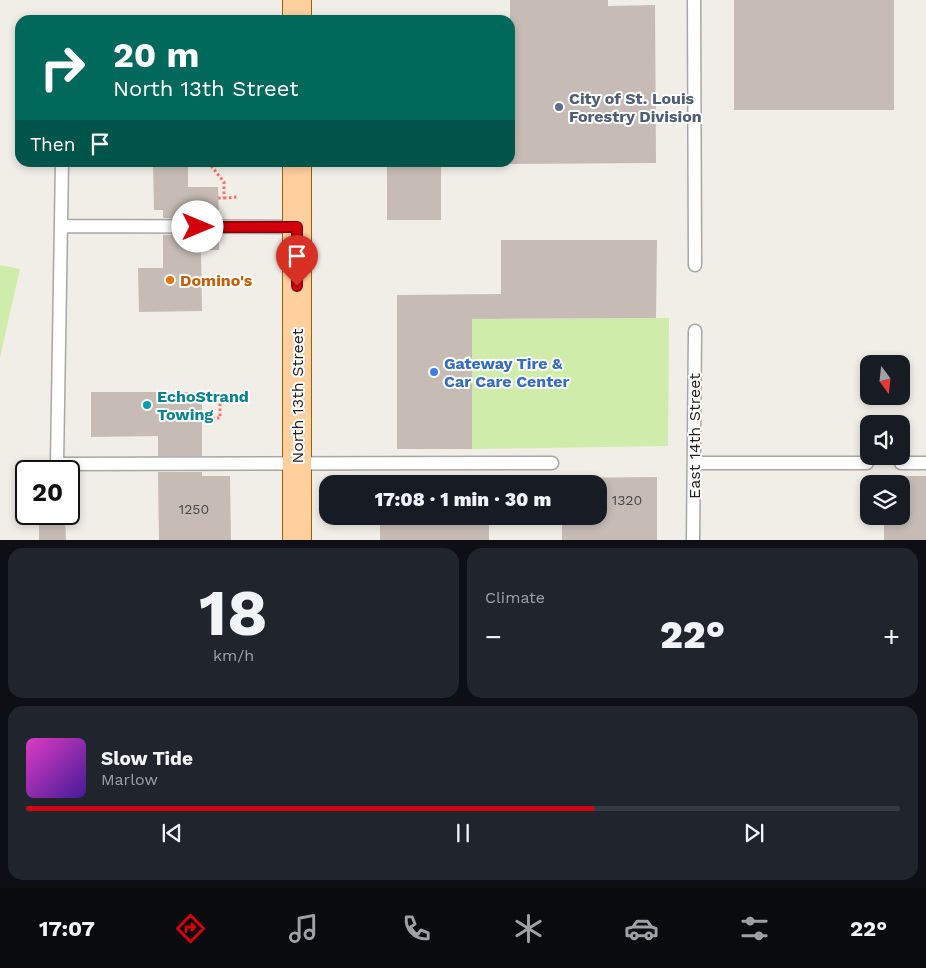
<!DOCTYPE html>
<meta charset="utf-8">
<style>
:root{--surface:#171b24;--page:#20242c;--text:#f1f3f6;--muted:#9ea1a6;--line:#363941;--accent:#d1000c}
body{margin:0;font-family:"Work Sans",sans-serif;background:var(--page);color:var(--text);height:100vh;display:flex;flex-direction:column;font-size:19px;white-space:nowrap}
*{box-sizing:border-box;margin:0}
p{font-size:16px;color:var(--muted)}
.icon{flex:none;width:28px;height:28px;fill:none;stroke:currentColor;stroke-width:2;stroke-linecap:round;stroke-linejoin:round}
.map{position:relative;height:540px;overflow:hidden}
.details{display:flex;flex-direction:column;gap:8px;padding:8px;background:#0d0f14;flex:1}
.details>*{flex:none}
.hud{position:absolute;left:15px;top:15px;width:500px;height:152px;border-radius:15px;box-shadow:0 2px 8px #0003;background:#00695c;color:#fff;overflow:hidden}
.needle{width:32px;rotate:165deg}
.fabs{position:absolute;left:860px;top:355px;display:grid;gap:10px}
.fabs a{display:grid;place-items:center;width:50px;height:50px;border-radius:10px;background:var(--surface);box-shadow:0 2px 8px #0003;font-size:25px}
.speed{position:absolute;left:15px;top:460px;display:flex;gap:10px;font-size:25px;font-weight:700;text-align:center}
.speed>*{display:grid;place-content:center;width:65px;height:65px;border-radius:50%;background:var(--surface);box-shadow:0 2px 8px #0003;line-height:1}
.speed .limit{border:2px solid #111;border-radius:8px;background:#fff;color:#111}
.pin{position:absolute;display:grid;place-items:center;width:42px;height:42px;color:#fff;margin:-51px -21px;border-radius:50% 50% 50% 0;rotate:-45deg;box-shadow:0 0 5px #0007}
.pin .icon{rotate:45deg}
.me{position:absolute;width:55px;margin:-28px;rotate:90deg;stroke-linejoin:round;filter:drop-shadow(0 0 4px #0008)}
.turn{display:flex;align-items:center;gap:18px;height:105px;padding:0 15px;font-size:22px}
.turn .icon{width:65px;height:65px;stroke-width:2.5}
.turn b{display:block;font-size:35px;line-height:42px}
.then{display:flex;align-items:center;height:48px;padding:0 15px;background:#0003;gap:10px;font-size:19px}
.big{font-size:38px;font-weight:800;line-height:1.1}
.details .widget{flex:1;display:flex;flex-direction:column;justify-content:center;gap:8px;min-width:0;padding:0 18px;border-radius:15px;background:var(--page)}
.details .dial{align-items:center;gap:0}
.dial b{font-size:65px;line-height:1}
.song{display:flex;align-items:center;gap:15px}
.cover{width:60px;height:60px;border-radius:8px;background:linear-gradient(135deg,hsl(310 70% 55%),hsl(260 70% 35%))}
.played{height:5px;border-radius:2px;background:linear-gradient(90deg,var(--accent) 65%,var(--line) 65%)}
.keys{display:flex;justify-content:space-around;direction:ltr}
.heat{display:flex;justify-content:space-between;align-items:center;font-size:28px;direction:ltr}
.details .tiles{flex:1;display:grid;gap:8px;grid-template-columns:1fr 1fr}
.widget:last-child{grid-column:span 2}
.trip{position:absolute;left:319px;top:475px;width:288px;height:50px;border-radius:15px;background:var(--surface);box-shadow:0 2px 8px #0003;font-weight:800;line-height:50px;text-align:center}
.dock{display:flex;height:80px;justify-content:space-around;align-items:center;background:#090b0e;color:var(--muted)}
.dock .icon{width:35px;height:35px}
.dock .active{color:var(--accent)}
.dock b{font-size:22px;color:var(--text)}
.map>svg:first-child{display:block}
.grass{fill:#cfecab}
.building{fill:#c6bcb5}
.lines{fill:none;stroke-linecap:round;stroke-linejoin:round}
.service-casing{stroke:#a7a7a7;stroke-width:15}
.primary-casing{stroke:#9d6000;stroke-width:30}
.path{stroke:#fe716b;stroke-width:3;stroke-dasharray:2.5 2.5;stroke-linecap:butt}
.service{stroke:#fff;stroke-width:12}
.primary{stroke:#ffcf9e;stroke-width:28}
.route-casing{stroke:#880008;stroke-width:12}
.route{stroke:#d1000c;stroke-width:9}
.service-dot{fill:#5c6f8a;stroke:#fff;stroke-width:2}
.food-dot{fill:#e8710a;stroke:#fff;stroke-width:2}
.shop-dot{fill:#3f7fe0;stroke:#fff;stroke-width:2}
.culture-dot{fill:#0f9aa8;stroke:#fff;stroke-width:2}
.labels{text-anchor:middle;dominant-baseline:central;stroke-width:4;stroke-linejoin:round;paint-order:stroke}
.number-label{font-size:14px;fill:#4a4745}
.service-label{font-size:16px;font-weight:bold;fill:#4e5e75;stroke:#fff;text-anchor:start}
.food-label{font-size:16px;font-weight:bold;fill:#c56008;stroke:#fff;text-anchor:start}
.shop-label{font-size:16px;font-weight:bold;fill:#366cbe;stroke:#fff;text-anchor:start}
.culture-label{font-size:16px;font-weight:bold;fill:#0d838f;stroke:#fff;text-anchor:start}
.street-label{font-size:16px;fill:#202020;stroke:#fff}
</style>
<div class="map">
<svg width="926" height="541" viewBox="0 0 926 541">
<rect width="100%" height="100%" fill="#f1ede7"/>
<path class="grass" d="M0,265l20,4 -20,88z
M472,295l29,24 168,-1 -1,128 -196,3z"/>
<path class="building" d="M510,0h98v6l47,-1 1,158 -146,1z
M734,0h160v110h-160z
M153,162h35v25h30l1,32 -56,-1v-8h-9z
M387,162h54v58h-54z
M163,235h56v15h-18l1,61 -63,1 -1,-44h25z
M501,240h156l-1,78 -184,1v130h-75v-154l104,-1z
M91,392h111v64h-44v-20l-67,1z
M158,472h44v4h28l1,65h-72z
M884,476h42v64h-42v-24h17v-32h-17z
M657,477v64h-95v-25h36v-32h-36v-6z
M39,514h26l1,27h-27z
M380,516h109v25h-109z"/>
<g class="lines">
<g class="service-casing">
<path id="service" d="M694,0l1,265
M62,162l-5,302 495,-1
M61,226l236,1
M694,463h173
M901,463h25
M693,541l2,-210"/>
</g>
<g class="primary-casing">
<path id="primary" d="M297,20v-20
M297,541v-379"/>
</g>
<path class="path" d="M208,162l16,20v16h-6
M224,198l14,-1
M202,418h18v-23h18"/>
<use href="#service" class="service"/>
<use href="#primary" class="primary"/>
</g>
<g class="lines">
<g class="route-casing">
<path id="route" d="M198,227h99v59"/>
</g>
<use href="#route" class="route"/>
</g>
<circle class="service-dot" cx="559" cy="107" r="5"/>
<circle class="food-dot" cx="170" cy="280" r="5"/>
<circle class="shop-dot" cx="434" cy="372" r="5"/>
<circle class="culture-dot" cx="147" cy="405" r="5"/>
<g class="labels">
<g class="number-label">
<text x="627" y="500">1320</text>
<text x="194" y="509">1250</text>
</g>
<g class="service-label">
<text x="569" y="98">City of St. Louis<tspan x="569" dy="18">Forestry Division</tspan></text>
</g>
<g class="food-label">
<text x="180" y="280">Domino's</text>
</g>
<g class="shop-label">
<text x="444" y="363">Gateway Tire &amp;<tspan x="444" dy="18">Car Care Center</tspan></text>
</g>
<g class="culture-label">
<text x="157" y="396">EchoStrand<tspan x="157" dy="18">Towing</tspan></text>
</g>
<g class="street-label">
<text transform="translate(297 396) rotate(-90)">North 13th Street</text>
<text transform="translate(694 436) rotate(-90)">East 14th Street</text>
</g>
</g>
</svg>
<div class="fabs">
<a><svg class="needle" viewBox="-14 -14 28 28"><path d="M0-13l5 13h-10z" fill="#e53935"/><path d="M0 13l5-13h-10z" fill="#9ea1a6"/></svg></a>
<a><svg class="icon" aria-label="sound" viewBox="0 0 24 24"><path d="M4 9h4l5-4v14l-5-4H4zM17 9q2 3 0 6"/></svg></a>
<a><svg class="icon" aria-label="layers" viewBox="0 0 24 24"><path d="M12 4l9 5-9 5-9-5zM3 14l9 5 9-5"/></svg></a>
</div>
<div class="speed"><div class="limit">20</div></div>
<div class="pin" style="left:297px;top:286px;background:#d93025"><svg class="icon" aria-label="arrive" viewBox="0 0 24 24"><path d="M6 21V4h12l-3 4 3 4H6"/></svg></div>
<svg class="me" style="left:198px;top:227px" viewBox="-20 -20 40 40"><circle r="19" fill="#fff"/><path d="M0-13L10 11 0 6-10 11z" fill="#d1000c"/></svg>
<div class="trip">17:08 · 1 min · 30 m</div>
<div class="hud">
<div class="turn"><svg class="icon" aria-label="right" viewBox="0 0 24 24"><path d="M7 20v-9h11M14 6l5 5-5 5"/></svg><div><b>20 m</b>North 13th Street</div></div>
<div class="then">Then<svg class="icon" aria-label="arrive" viewBox="0 0 24 24"><path d="M6 21V4h12l-3 4 3 4H6"/></svg></div>
</div>
</div>
<section class="details">
<div class="tiles">
<div class="widget dial"><b>18</b><p>km/h</p></div>
<div class="widget"><p>Climate</p>
<div class="heat"><a>−</a><b class="big">22°</b><a>+</a></div>
</div>
<div class="widget">
<div class="song"><i class="cover"></i><div><b>Slow Tide</b><p>Marlow</p></div></div>
<div class="played"></div>
<div class="keys"><svg class="icon" aria-label="previous" viewBox="0 0 24 24"><path d="M18 5L8 12l10 7zM5 5v14"/></svg><svg class="icon" aria-label="pause" viewBox="0 0 24 24"><path d="M8 5v14M16 5v14"/></svg><svg class="icon" aria-label="next" viewBox="0 0 24 24"><path d="M6 5l10 7-10 7zM19 5v14"/></svg></div>
</div>
</div>
</section>
<nav class="dock">
<b>17:07</b>
<svg class="icon active" aria-label="directions" viewBox="0 0 24 24"><path d="M12 3l9 9-9 9-9-9zM9 14v-3h6M13 9l2 2-2 2"/></svg>
<svg class="icon" aria-label="music" viewBox="0 0 24 24"><path d="M9 18V5l10-2v13"/><circle cx="6" cy="18" r="3"/><circle cx="16" cy="16" r="3"/></svg>
<svg class="icon" aria-label="phone" viewBox="0 0 24 24"><path d="M5 4h4l2 5-3 2q2 4 5 5l2-3 5 2v4C11 20 4 13 5 4z"/></svg>
<svg class="icon" aria-label="climate" viewBox="0 0 24 24"><path d="M12 3v18M4 7l16 10M4 17L20 7"/></svg>
<svg class="icon" aria-label="car" viewBox="0 0 24 24"><path d="M5 17H2v-5l4-1 3-4h7l3 4 3 1v5h-3M9 17h6M6 11h13"/><circle cx="7" cy="17" r="2"/><circle cx="17" cy="17" r="2"/></svg>
<svg class="icon" aria-label="filters" viewBox="0 0 24 24"><path d="M4 7h16M4 17h16"/><circle cx="9" cy="7" r="2"/><circle cx="15" cy="17" r="2"/></svg>
<b>22°</b>
</nav>
